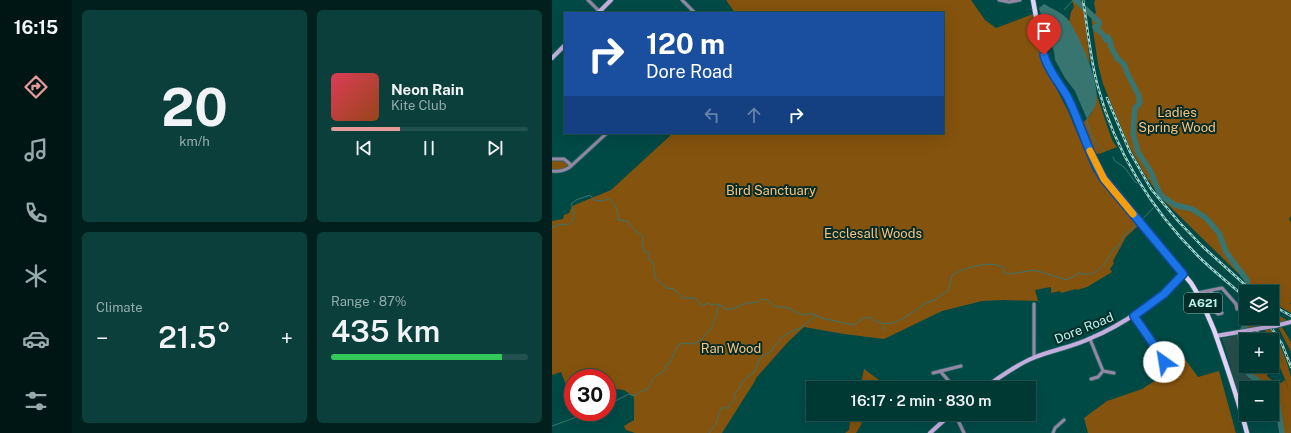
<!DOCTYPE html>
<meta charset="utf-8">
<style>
:root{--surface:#003834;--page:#0a3f3c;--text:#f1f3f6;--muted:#95acac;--line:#22524f;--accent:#e69b98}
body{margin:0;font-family:"Public Sans",sans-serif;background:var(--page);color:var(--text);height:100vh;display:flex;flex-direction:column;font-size:15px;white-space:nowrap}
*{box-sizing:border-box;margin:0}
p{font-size:13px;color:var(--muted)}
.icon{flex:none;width:22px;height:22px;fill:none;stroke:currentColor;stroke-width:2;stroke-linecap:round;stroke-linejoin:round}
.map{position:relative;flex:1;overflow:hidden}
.details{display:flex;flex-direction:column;gap:10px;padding:10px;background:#001f1d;width:480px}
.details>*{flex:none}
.top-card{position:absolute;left:12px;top:12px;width:380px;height:122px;border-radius:0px;box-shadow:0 4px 16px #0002,0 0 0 1px var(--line);background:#1a4fa0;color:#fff;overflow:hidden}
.tools{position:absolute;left:687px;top:285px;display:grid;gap:8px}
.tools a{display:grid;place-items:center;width:40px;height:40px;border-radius:0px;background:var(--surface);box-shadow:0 4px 16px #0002,0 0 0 1px var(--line);font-size:20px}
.speed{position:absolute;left:12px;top:369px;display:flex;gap:8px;font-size:20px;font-weight:700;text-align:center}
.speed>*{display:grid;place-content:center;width:52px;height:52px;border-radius:50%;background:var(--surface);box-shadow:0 4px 16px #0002,0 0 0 1px var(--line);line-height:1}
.speed .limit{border:6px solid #d22;background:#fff;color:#111}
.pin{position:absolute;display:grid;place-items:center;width:34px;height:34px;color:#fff;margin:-41px -17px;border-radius:50% 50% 50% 0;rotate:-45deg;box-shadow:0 0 4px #0007}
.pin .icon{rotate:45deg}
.me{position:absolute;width:44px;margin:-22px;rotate:328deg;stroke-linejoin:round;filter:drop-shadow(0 0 3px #0008)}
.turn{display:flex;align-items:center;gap:14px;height:84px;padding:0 16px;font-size:18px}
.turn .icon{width:52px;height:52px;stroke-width:2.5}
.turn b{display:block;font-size:28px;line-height:34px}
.lanes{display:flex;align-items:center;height:38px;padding:0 16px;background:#0003;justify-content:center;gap:20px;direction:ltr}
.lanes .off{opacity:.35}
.big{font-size:30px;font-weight:600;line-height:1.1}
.details .tile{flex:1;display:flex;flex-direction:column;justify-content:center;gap:6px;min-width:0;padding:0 14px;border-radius:6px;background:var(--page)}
.details .dial{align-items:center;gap:0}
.dial b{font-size:52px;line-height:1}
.song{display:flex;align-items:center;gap:12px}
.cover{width:48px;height:48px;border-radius:6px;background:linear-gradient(135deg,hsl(350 70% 55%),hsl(20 70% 35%))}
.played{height:4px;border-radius:2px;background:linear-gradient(90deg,var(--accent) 35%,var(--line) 35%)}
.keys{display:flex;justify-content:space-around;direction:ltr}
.heat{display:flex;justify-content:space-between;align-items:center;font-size:22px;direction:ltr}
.charge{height:6px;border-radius:3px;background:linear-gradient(90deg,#34c759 87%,var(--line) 0)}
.details .tiles{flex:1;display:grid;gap:10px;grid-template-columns:repeat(2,1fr)}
.trip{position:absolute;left:254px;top:381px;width:230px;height:40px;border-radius:0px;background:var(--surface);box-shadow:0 4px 16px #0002,0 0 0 1px var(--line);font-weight:600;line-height:40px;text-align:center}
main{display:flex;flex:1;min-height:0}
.menu{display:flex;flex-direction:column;width:72px;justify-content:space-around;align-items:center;background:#001615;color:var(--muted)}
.menu .icon{width:28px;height:28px}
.menu .active{color:var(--accent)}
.menu b{font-size:18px;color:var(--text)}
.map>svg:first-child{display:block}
.built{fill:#244e4a}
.green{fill:#84530e}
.water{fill:#397570}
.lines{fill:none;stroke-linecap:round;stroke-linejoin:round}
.stream{stroke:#397570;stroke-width:1}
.river{stroke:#397570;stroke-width:5.5}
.street-casing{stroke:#216863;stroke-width:4.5}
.secondary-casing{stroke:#216863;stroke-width:5.5}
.primary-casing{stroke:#216863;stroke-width:6}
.street{stroke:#9686a5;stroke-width:3}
.secondary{stroke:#c7adde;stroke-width:4}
.primary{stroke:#e5d2f8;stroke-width:4.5}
.rail-casing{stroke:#9dd5d0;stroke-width:2.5}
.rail{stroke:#042d2a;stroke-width:1;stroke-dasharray:3;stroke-linecap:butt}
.secondary-bridge-casing{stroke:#216863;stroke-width:5.5;stroke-linecap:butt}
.secondary-bridge{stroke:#c7adde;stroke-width:4}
.route-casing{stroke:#114b97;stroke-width:10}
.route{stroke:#1a73e8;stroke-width:7}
.slow{stroke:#f59e0b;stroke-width:7}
.labels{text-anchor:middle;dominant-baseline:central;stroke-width:4;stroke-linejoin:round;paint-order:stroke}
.shield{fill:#042d2a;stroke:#83b5b0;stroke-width:1}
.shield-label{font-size:12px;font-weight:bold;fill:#baefe9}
.park-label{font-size:13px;fill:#ffc17b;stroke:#042d2a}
.street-label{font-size:13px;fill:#baefe9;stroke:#042d2a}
</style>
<main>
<nav class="menu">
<b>16:15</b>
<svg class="icon active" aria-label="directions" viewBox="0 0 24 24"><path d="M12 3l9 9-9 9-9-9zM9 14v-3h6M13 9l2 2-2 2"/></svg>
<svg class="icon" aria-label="music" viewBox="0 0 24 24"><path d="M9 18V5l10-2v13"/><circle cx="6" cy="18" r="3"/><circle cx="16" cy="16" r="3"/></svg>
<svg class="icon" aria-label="phone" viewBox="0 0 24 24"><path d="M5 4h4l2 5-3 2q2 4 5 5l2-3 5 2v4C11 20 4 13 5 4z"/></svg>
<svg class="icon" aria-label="climate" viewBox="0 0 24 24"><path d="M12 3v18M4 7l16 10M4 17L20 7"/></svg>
<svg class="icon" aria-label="car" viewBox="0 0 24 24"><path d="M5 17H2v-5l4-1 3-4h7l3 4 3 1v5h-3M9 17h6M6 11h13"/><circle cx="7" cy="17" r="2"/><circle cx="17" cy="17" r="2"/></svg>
<svg class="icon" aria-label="filters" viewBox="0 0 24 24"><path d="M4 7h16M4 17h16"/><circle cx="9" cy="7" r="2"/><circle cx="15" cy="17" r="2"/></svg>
</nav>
<section class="details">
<div class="tiles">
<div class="tile dial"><b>20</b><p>km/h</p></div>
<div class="tile">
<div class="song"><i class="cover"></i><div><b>Neon Rain</b><p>Kite Club</p></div></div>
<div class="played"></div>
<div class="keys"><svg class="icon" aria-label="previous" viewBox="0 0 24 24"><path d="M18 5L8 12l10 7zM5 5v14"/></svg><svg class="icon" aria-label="pause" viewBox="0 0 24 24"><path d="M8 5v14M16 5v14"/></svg><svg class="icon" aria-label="next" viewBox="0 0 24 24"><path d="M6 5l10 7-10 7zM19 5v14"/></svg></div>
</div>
<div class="tile"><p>Climate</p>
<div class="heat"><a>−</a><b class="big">21.5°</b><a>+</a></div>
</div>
<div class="tile"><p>Range · 87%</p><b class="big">435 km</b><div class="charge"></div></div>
</div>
</section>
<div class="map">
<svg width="739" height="433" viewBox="0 0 739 433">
<rect width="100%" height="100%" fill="#004a46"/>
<path class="built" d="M688,335l4,32 6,8 18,13h-22v20l-3,2 -21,-72z"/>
<path class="green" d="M174,0h245l14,20 11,8 37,-14 10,49 24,46 26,62 46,54 -13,12 -13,24 1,2 -4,6 2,3 -25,15 -10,3 -1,-1 -15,4 -1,-2 -9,2v-6l-16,3 3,11 -34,-1 -22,1 -40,10 -58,28 -40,-5 -40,-7 -17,16 -31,35 -1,3 -33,52h-87l-9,-3 -2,-4 10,-6v-23l-10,-7 -17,-2v-10h-34v19l-2,1 -10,-26 -9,3v-154l11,-2 1,-4 5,-2 3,-7 39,-16 61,-56v-1h271v-120h-208z
M520,0h8l3,4 7,60 -21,-42 2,-10 3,-5z
M543,0h196v216l-2,3 2,3v80l-1,2h1v9l-19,-11v-10c-18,0 -18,0 -29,-14l-82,-80 -16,-23 -16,-29 -26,-62 -5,-20 -7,-48 5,-3 -2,-10z
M544,93l16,47 5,7 -18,7 -4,-1 -12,-31c10,-6 13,-19 13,-29z
M0,160h12l5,5 -8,5 -9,-1z
M720,311l16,10 -15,3 -4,-6h3z
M697,318h11l5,7 -22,5v-2l4,-4z
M726,327h4l9,15v10z
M719,329l6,14 2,-1 8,21 4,14v56h-9l-6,-38 -4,-4v-3h-4l-18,-13 9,-4 -1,-5h9v10l7,6 7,1 4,-3 4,11c-4,-17 -17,-34 -17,-51h-3l-4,-10z
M633,359l13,18 21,-6 17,62h-148l-4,-15 23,-17 35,-12 14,-9 10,-10z
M312,369l15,11 1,2 -4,3 2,3h-18z
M299,414h13l-3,11 -5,8h-11l4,-3z"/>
<path class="water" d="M492,4c8,5 20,9 25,17 11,16 32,63 27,82 -1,5 -6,12 -9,16l-12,-28 -10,-13 -10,-18 -1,-9 -7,-15 -8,-28z"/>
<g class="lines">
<path class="stream" d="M512,10l9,-10
M535,119c1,11 9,26 17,32
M561,157l2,4 10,7 10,14 2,1
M596,179l4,-1
M608,199l2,-3
M590,220l11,-12
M0,226l3,1 5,-3 6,1c11,-4 9,-12 5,-21l5,-4 14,-5 4,5 7,1 8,-2c7,5 10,13 9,21l9,1 10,11 5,3 2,16 5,2v7l4,2 2,16 12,10 7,1 9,9h12l8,8 5,-3 4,2 5,-1 7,3 1,2h7l15,-6 11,-1 4,-3 6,1 6,6 15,2 13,7c15,-4 12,2 24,4 9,2 19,4 28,6l10,-7 6,-1c18,16 36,-1 52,-11l4,-3 9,-3 14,-10 3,-15c13,-7 39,-16 52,-7v5l6,1 25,-4 32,10 12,-7c19,6 27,-12 35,-25h3l8,-14 13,-10
M331,330l1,-5
M55,405l22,-11 5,2 10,-6h3c2,-5 6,-13 11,-15 3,-2 5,-3 8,-6l-1,-4 5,-2 8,-18 5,-2 10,1 8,-4 11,-13 7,-21
M0,426l39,-14
M157,433l7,-9 5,-16h6l7,-8 1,-7 4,-4 3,-7 11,-9 4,-7 3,-8 13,-8v-3l5,-4 2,-5 14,-8 5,-1 18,-14"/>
<path class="river" d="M524,0l23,22v3l-4,2 1,2 6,4 4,7 2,-3 3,6 -1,2 7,13 7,6 3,9 12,23v3l1,4 -5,5 -2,25 5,19 13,20 8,20 3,4 13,9 17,4 14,9 13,15 7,19 21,28 2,12
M697,318l-9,17 4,32 6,8 18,13
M720,391l4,4 6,38"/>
<g class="street-casing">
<path id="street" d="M36,0l11,11
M130,0l13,13
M447,0l10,2 11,-2
M0,159h12l6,5v3c-6,4 -11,5 -18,4
M18,167l37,-34
M659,290c0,9 -1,19 7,24l4,-1
M645,293l25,-5 14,16 1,5
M582,316l29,42 1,4
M705,329l1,11
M538,339l13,32
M482,358v-54
M388,371l15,17
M381,373l28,-7
M539,379l7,-2 5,-6 11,2
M403,414l9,19
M501,433l2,-5 9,-8"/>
</g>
<g class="secondary-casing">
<path id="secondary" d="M46,13l13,-13
M0,58l13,-13
M723,326l16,-4
M664,336l52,-9
M432,388c16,-11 32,-23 49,-30 19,-8 40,-11 58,-20 36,-15 64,-36 92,-64
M378,433l21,-19"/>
</g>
<g class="primary-casing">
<path id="primary" d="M481,0l9,50 4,12 18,30 32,73 14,22 81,96c10,15 16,31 23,47 12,34 24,68 33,103"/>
</g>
<use href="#street" class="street"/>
<use href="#secondary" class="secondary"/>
<use href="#primary" class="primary"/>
<g class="rail-casing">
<path id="rail" d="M531,0c5,29 7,59 15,87 17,64 53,122 100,169 15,15 32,28 48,42
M555,98l23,54 21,37 28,33 23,24 51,46
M720,305l19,11
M713,318l17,26 9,23"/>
</g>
<use href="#rail" class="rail"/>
<g class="secondary-bridge-casing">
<path id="secondary-bridge" d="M716,327l7,-1"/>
</g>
<use href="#secondary-bridge" class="secondary-bridge"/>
</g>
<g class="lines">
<g class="route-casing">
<path id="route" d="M492,55c4,16 16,28 24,43 13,26 20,56 36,81l79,95 -19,20 -30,22 29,42 1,4"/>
</g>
<use href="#route" class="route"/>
<path class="slow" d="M538,151l14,28 29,35"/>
</g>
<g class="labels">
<rect class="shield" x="632" y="293" width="38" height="20" rx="3"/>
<g class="shield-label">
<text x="651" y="303">A621</text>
</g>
<g class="park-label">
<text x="625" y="112">Ladies<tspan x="625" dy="15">Spring Wood</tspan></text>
<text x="219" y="190">Bird Sanctuary</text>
<text x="321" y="233">Ecclesall Woods</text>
<text x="179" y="348">Ran Wood</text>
</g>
<g class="street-label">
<text transform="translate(532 328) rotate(-22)">Dore Road</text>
</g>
</g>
</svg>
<div class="tools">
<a><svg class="icon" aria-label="layers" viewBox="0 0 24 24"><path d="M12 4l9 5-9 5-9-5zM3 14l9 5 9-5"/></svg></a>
<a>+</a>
<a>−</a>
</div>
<div class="speed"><div class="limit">30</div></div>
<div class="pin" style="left:492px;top:55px;background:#d93025"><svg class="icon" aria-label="arrive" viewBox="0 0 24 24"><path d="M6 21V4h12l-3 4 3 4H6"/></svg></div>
<svg class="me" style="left:612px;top:362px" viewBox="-20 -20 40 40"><circle r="19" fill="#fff"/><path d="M0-13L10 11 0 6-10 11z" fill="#1a73e8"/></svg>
<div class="trip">16:17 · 2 min · 830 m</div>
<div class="top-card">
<div class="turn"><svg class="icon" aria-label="right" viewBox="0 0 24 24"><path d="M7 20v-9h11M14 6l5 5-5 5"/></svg><div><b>120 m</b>Dore Road</div></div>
<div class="lanes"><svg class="icon off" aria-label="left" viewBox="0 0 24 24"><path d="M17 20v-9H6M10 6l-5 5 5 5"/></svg><svg class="icon off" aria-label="ahead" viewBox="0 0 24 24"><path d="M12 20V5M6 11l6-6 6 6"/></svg><svg class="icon" aria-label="right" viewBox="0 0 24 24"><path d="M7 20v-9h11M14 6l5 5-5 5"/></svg></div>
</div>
</div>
</main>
